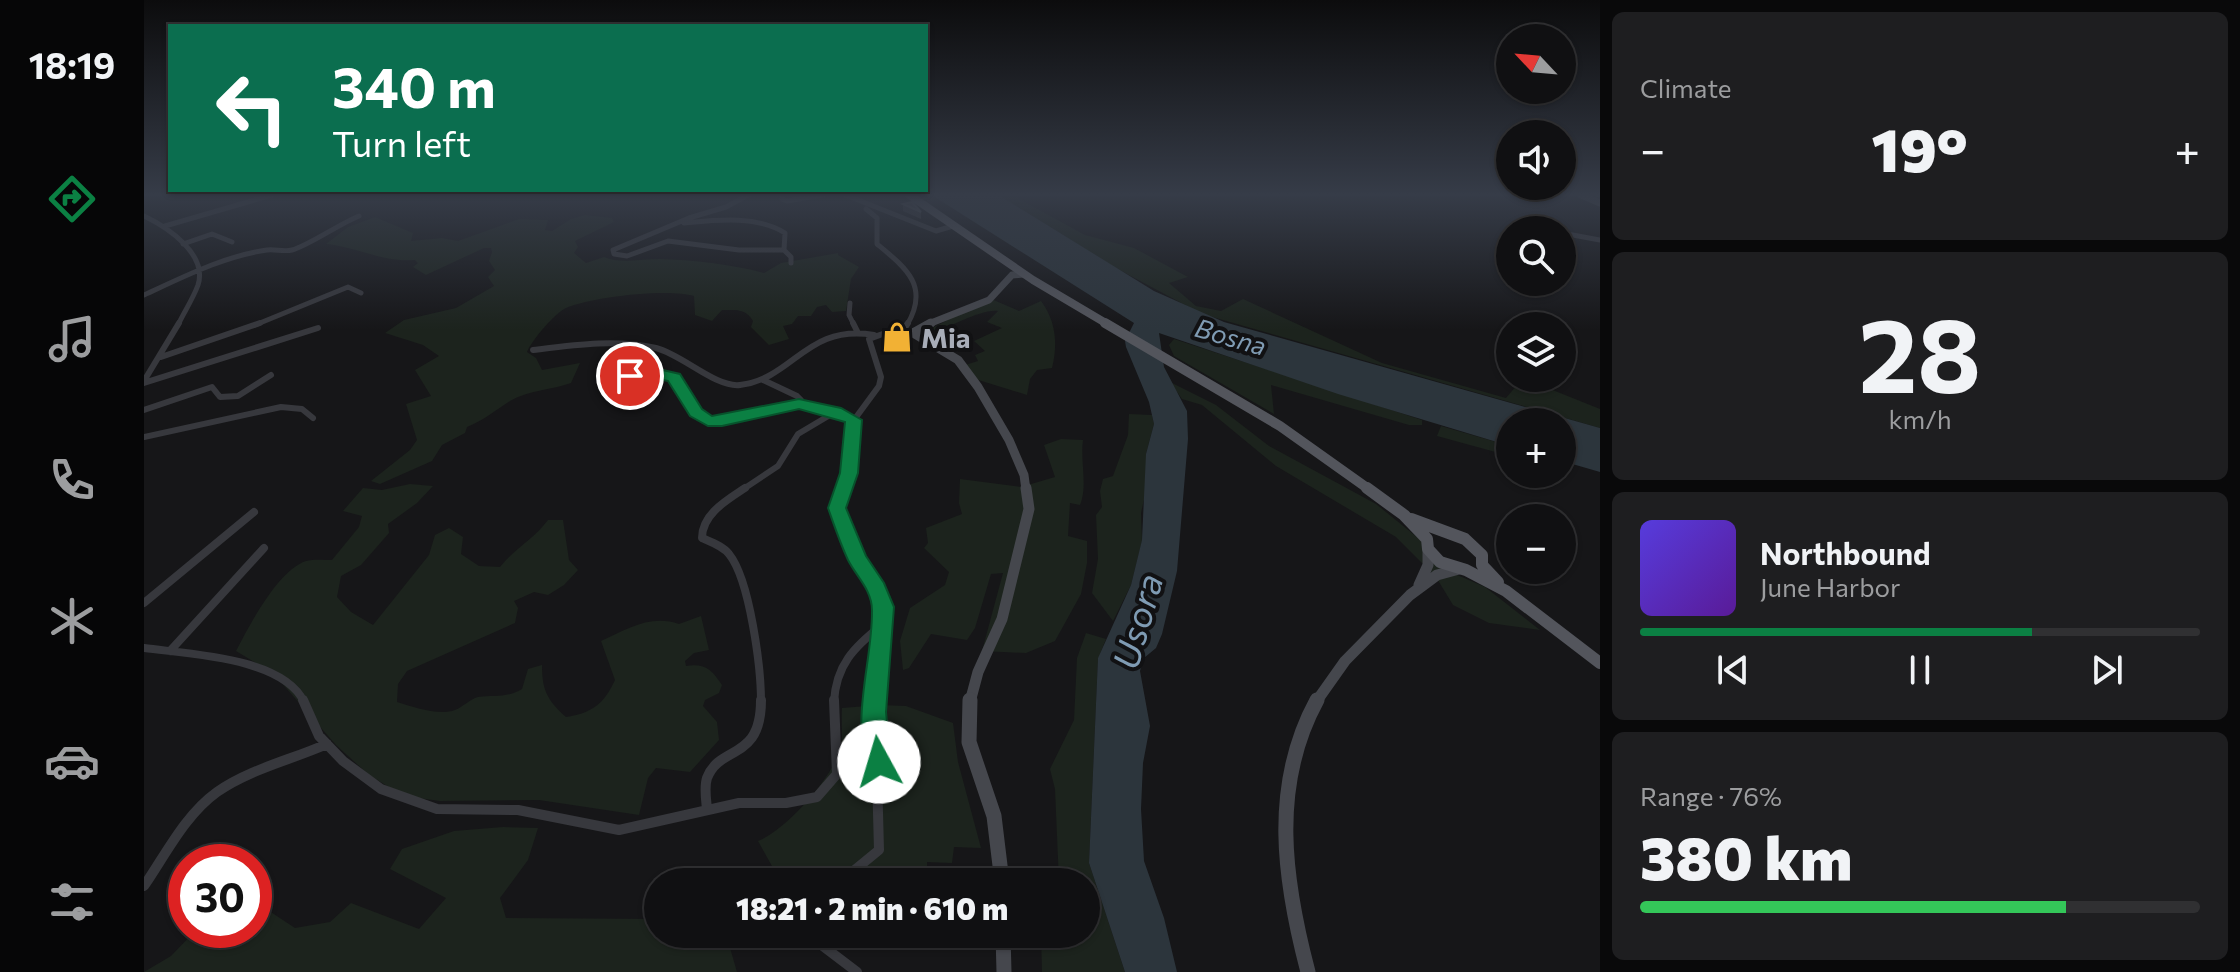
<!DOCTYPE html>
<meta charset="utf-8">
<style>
:root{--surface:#101012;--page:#1e1e20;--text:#f1f3f6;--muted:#9c9d9f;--line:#303032;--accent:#0b8043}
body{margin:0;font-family:Commissioner,sans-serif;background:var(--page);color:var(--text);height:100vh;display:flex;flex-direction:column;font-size:30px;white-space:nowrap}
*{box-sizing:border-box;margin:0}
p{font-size:26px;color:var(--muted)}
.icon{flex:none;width:44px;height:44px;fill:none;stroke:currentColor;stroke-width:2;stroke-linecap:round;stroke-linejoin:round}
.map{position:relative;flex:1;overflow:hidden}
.drawer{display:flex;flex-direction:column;gap:12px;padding:12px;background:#09090a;width:640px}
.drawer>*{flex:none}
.top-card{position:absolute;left:24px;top:24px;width:760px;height:168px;border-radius:0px;box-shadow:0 2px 6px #0004,0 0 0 2px var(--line);background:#0b6e4f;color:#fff;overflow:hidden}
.needle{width:52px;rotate:296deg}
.controls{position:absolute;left:1352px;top:24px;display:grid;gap:16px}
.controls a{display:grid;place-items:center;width:80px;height:80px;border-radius:50%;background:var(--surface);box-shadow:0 2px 6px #0004,0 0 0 2px var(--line);font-size:40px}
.speed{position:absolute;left:24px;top:844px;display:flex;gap:16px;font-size:40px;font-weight:700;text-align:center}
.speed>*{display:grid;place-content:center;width:104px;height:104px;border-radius:50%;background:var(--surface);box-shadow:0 2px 6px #0004,0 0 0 2px var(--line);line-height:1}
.speed .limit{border:12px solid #d22;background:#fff;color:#111}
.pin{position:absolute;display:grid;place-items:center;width:68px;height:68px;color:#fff;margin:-34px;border:4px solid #fff;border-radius:50%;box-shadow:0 2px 8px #0007}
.me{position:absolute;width:88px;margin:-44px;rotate:354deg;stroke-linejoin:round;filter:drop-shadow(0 0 6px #0008)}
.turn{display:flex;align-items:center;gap:28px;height:168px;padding:0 32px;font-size:36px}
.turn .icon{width:104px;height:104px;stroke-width:2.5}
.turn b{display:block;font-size:56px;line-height:68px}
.big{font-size:60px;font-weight:800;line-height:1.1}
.drawer .tile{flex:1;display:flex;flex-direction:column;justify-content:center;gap:12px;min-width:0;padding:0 28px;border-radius:12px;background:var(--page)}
.drawer .dial{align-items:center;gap:0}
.dial b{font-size:104px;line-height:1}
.song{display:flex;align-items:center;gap:24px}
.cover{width:96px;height:96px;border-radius:12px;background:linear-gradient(135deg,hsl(250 70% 55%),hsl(270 70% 35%))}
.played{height:8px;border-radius:4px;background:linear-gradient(90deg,var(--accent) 70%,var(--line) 70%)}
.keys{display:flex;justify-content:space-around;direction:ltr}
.heat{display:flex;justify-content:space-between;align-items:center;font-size:44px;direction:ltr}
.charge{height:12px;border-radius:6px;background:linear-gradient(90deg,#34c759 76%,var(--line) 0)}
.trip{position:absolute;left:500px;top:868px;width:456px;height:80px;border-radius:40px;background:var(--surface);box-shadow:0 2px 6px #0004,0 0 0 2px var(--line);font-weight:800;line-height:80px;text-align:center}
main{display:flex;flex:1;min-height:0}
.dock{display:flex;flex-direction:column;width:144px;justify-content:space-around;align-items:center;background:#060607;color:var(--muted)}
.dock .icon{width:56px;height:56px}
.dock .on{color:var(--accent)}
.dock b{font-size:36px;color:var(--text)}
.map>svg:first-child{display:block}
.green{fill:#1c231d}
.water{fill:#2c353c}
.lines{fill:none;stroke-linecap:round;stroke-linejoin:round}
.stream{stroke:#2c353c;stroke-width:2}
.street-far3{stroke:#37383d;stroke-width:5}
.street-far2{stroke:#37383d;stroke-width:6}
.street-far1{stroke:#37383d;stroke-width:8}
.street{stroke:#37383d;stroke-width:10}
.secondary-far3{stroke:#45474d;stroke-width:7}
.secondary-far2{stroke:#45474d;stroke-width:9}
.secondary-far1{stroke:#45474d;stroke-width:11}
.secondary{stroke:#45474d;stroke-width:15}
.primary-far2{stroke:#53555c;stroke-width:8}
.primary-far1{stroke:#53555c;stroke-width:10}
.primary{stroke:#53555c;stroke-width:12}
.rail{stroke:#4a4c52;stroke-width:2;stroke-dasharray:7 6;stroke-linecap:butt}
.wall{fill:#323236}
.shaded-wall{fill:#212124}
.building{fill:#3f3f44;stroke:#4f5156;stroke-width:2}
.route{fill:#0b8043;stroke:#07532c;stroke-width:2}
.labels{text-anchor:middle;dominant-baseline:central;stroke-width:8;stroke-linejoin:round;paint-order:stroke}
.far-water-label{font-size:26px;font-style:italic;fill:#7f9bb3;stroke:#111113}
.poi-label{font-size:28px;font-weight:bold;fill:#a8adb8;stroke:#111113;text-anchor:start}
.near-water-label{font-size:36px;font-style:italic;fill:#7f9bb3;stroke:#111113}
</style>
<main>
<nav class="dock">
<b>18:19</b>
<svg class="icon on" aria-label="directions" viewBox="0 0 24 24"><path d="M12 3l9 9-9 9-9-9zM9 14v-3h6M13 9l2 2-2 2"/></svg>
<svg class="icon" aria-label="music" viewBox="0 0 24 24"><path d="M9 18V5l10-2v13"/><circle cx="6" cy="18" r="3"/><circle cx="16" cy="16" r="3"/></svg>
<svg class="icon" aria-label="phone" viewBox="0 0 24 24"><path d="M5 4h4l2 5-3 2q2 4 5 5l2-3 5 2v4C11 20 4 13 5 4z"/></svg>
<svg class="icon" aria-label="climate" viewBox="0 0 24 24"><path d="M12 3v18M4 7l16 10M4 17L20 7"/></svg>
<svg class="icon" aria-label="car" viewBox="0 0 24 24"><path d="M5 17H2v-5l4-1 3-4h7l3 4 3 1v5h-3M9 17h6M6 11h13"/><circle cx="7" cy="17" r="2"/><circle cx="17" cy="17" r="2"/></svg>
<svg class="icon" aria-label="filters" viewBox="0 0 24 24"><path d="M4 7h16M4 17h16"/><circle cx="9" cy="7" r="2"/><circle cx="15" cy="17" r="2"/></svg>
</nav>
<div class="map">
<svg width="1456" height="972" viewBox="0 0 1456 972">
<rect width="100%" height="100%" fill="#161618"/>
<path class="green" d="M853,194h13l75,41 49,13 54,29 -19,6 27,23 25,5 22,-12 139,64 124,35 17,-20 77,31v19l-398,-114 -88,-47z
M441,215l27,3 2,4 -39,19 3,6 -4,6 12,10 18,-6c16,7 37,2 55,2 35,1 72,5 105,14l17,-10 57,-10v2l21,12 -8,12 -5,32 -14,1 -6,-7 -9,2 -6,9h-13l-6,8 -9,2 6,13 -20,6 -18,-18 2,-6c-7,-13 -18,-11 -31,-11l-10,11 -17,-6 -1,-19c-26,-8 -103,1 -128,12 -11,5 -34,32 -39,44l9,6 6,12 38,-7 -9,20c-19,7 -42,7 -61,18 -16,10 -24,18 -43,26l-2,6 -23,12 -10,16 -52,23 -9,-3 39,-31 7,-10 -11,-36 25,-8 -16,-26 24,-14 -16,-11 -38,-12 19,-13 52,-12 38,-22 -6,-9 7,-7 -6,-9 3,-9 -1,-4h-7l-58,27 -13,-8 5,-4 -3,-3c-31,3 -58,-13 -89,-16l22,-17 27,-10 38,16 -2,8 31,-3 16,3 61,-22 29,1 -3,10 7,1 19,-12z
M845,298l30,13 22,-10c15,20 17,43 11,67l-15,2 -7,9 -3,16 -55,-17 -7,-13 13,-4 -3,-6 10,-4 -11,-10 28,-13 -15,-6 11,-11c-15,-3 -51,17 -68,24l-5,-3z
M1030,339l248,81v5h-13l-138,-40 3,29 -100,-58 -5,-11z
M1026,382l46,23 53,41 107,58 47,38 25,29 37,16 55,43 -51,-7 -36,-18 -17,-28 -40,-40 -120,-71 -74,-61 -20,-6z
M985,414l23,1 2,9 -8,30 1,32 -6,27 1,28 -11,44 -18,36 -21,-28 6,-34 -2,-44 6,-8 -2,-16 3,-12 10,-3 15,-41z
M1297,426l69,20v10l-73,-20z
M917,439l22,1c-3,22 5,46 -3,65l-10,-2 -2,33 19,5v22l-6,31 -26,47 -29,12 -44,-2 21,-78 -12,1 -16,54 -8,12 -36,-6 -22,34 -6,2 -3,-29 10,-33 35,-23 4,-13 -25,-24 4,-5 -2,-15 36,-14 -3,-11 1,-24 61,8 34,-10 -11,-32z
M266,484l23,2 -16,17 -29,21 1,9 -28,32 -20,11 -4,21 14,15 22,13 56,-70 6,-20 14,-7 14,9 -2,17 18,12 21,1c15,-19 34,-28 48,-47h15l6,40 9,10 -14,15 -16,10 -14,-3 -20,9 4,7 -3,15 -108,48 -9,13 -1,18c16,5 42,14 58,8 8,-3 15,-11 23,-13 16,-2 29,1 44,-8l6,-20 14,-4c0,25 5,35 24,52 26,-4 38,-13 49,-37l-14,-39c26,-12 50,-27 78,-17l22,-8 8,34 -15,3 -9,8 1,5c19,-3 26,4 36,19l-3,8 -14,7 -2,6 14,16 2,18 -29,32 -34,-4 -8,10 -9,37 -100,-15 -99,1 -36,-5 -35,-21 -33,-30 -63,-72 -37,-22c13,-25 42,-81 70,-90 7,-2 18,-1 26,-1l27,-33 3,-11 -19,-5 20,-23 19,2z
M942,633l20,6 -8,20 -9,204 36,109h-83l-1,-38h45v-52h-27l-4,-93 -5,-20 24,-49 3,-62z
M735,705l27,1 47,17 5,39 23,86 -27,-1 -2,16 -25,-1v20h-39l-62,-11 -13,11h-32l-23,-41c28,-11 76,-64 83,-95 2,-11 0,-26 1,-38z
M359,827l35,1 -10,32 -28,38 6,20 152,1v15h68l11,38h-593l27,-16 25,-26h58v-29l41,27 35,-6 21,-19 68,26 27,-31 -56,-29 12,-20 52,-18z"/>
<path class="water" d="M786,194h67l157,97 70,31 376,106v44l-38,-11v-39h-52v24l-172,-52 -179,-61 5,34 23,44 1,28 -11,132 -15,63 -6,14 -12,10 -4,13 10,55 -7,37 -2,46 3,52 20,57 13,54h-52l-36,-109 9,-205 33,-73 11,-45 4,-86 8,-30 -5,-22 -23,-55 -1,-6 9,-18z"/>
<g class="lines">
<path class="stream" d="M615,194h43"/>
<path class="street-far3" d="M606,194l-24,13 -37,11 -76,32 1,4 13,2 41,-15 71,9h45l7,7v6
M638,194v5l5,2 41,-7
M699,194l93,37 17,-5
M722,209l11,9v26c29,24 53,42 30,81
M0,216c23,11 64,38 54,69 -5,14 -14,27 -20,40
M1378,220l27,10
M540,223c32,-3 73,-8 101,10l-1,17
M21,226l110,-32
M1418,233l38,7
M39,244l29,-10 20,8
M0,295c39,-18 80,-39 123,-45 8,-1 17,2 25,0 14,-3 49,-27 67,-34
M706,303l-1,12 5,10
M111,325l93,-38 13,6"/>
<path class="street-far2" d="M709,323l4,8
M760,329l4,-6
M389,350c41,-5 83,-11 123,-2 27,7 60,40 84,37 55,-7 65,-61 134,-50
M17,357l99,-34
M486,376l24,-4 20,6 21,33 17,9 87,-16
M619,380l34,16 4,4 -2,4 55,16
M0,381l35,-58
M0,383l174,-55
M0,410l68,-23 8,10 18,-1 33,-21
M0,437l137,-30 21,2 11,9
M598,490l36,-24 20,-32 37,-22
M699,490l6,-17 5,-53 25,-34 2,-9 -12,-38 19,-7 26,-1"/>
<path class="street-far1" d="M601,488c-18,12 -43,26 -43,50 9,4 21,8 27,16 21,26 32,114 32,148
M0,603l110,-91
M0,648c43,6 139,9 160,54
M26,651l94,-103
M690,702c2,-37 20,-55 48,-77l-4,-31 -41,-86 7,-20
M731,702l7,-77"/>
<path class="street" d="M159,700l16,36 24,25 38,28 56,20 81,1 101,20 120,-27h47l31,-6 20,-23 -3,-74
M563,809c-1,-10 -3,-22 0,-31 13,-34 54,-16 54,-78
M696,882l39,-32 -4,-150
M0,886c22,-32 41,-71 73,-94 33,-23 74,-32 110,-48
M668,934l-1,3 46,35"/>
<path class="secondary-far3" d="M1435,194l21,9
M782,325l63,-25 23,-25 11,-1"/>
<path class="secondary-far2" d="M787,323l-18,10 45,27 20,27 31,53 15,35 2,15"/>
<path class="secondary-far1" d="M1275,585l9,-20v-16
M826,702l8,-30 24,-53 27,-110 -3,-21
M1172,702l29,-41 65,-66 27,-20 22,-6"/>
<path class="secondary" d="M826,700l-1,42 25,74 8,66
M859,934l1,38
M1164,972c-24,-91 -38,-186 9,-272"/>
<path class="primary-far2" d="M764,194l125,86 76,45"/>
<path class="primary-far1" d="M961,323l175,103 90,64"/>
<path class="primary" d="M1223,488l37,27 23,24 1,10 12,13 26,8 40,21 94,72
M1267,519l54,20 17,16v10l16,17"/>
<path class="rail" d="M1448,194l8,3"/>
</g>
<path class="wall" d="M759,204l18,8v7l-18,-8z
M763,329l3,12 -9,2 -11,-5v-8z"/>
<path class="shaded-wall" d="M766,333v8l-9,2v-8z"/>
<path class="building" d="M768,202l9,10 -18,-8z
M763,329l3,4 -9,2 -11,-5z"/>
<linearGradient id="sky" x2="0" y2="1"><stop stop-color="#0c0c0d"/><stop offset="0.59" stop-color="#363c48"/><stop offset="1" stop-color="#363c48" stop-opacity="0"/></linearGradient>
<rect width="1456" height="330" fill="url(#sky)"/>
<path class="route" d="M510,368l26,6 22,35 10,7 87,-17 42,9 21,12 -4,53 -12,35 20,48 18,27 10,24 -8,105 5,50 -3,8 -9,3 -9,-3c-21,-48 3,-110 2,-160 0,-20 -16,-34 -24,-50 -8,-17 -14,-35 -20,-52l12,-35 5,-51 -46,-13 -77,17h-14l-18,-10 -22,-35c-14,-4 -35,3 -46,-5l2,-3z"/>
<defs>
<g id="shop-bare" transform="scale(2.4)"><path d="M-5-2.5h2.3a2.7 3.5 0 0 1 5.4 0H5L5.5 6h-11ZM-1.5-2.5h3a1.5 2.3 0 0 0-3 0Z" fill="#f2b134" stroke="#111113" stroke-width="2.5" paint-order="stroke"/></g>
</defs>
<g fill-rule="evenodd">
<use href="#shop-bare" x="753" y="337"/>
</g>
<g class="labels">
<g class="far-water-label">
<text transform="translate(1087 336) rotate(16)">Bosna</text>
</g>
<g class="poi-label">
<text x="777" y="337">Mia</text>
</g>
<g class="near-water-label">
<text transform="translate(992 621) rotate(-74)">Usora</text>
</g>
</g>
</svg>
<div class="controls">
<a><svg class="needle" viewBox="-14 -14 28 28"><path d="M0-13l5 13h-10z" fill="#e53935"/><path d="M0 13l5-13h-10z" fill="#9c9d9f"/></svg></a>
<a><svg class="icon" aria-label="sound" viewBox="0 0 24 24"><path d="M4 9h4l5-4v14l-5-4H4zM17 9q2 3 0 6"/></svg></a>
<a><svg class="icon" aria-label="search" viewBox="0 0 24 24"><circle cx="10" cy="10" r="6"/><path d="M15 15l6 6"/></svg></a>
<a><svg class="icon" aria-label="layers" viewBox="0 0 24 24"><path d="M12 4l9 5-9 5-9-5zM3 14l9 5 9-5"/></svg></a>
<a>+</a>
<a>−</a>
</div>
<div class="speed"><div class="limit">30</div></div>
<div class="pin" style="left:486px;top:376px;background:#d93025"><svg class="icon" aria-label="arrive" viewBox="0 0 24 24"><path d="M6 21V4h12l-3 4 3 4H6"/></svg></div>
<svg class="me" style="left:735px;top:762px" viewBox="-20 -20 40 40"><circle r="19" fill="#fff"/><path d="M0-13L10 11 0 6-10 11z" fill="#0b8043"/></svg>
<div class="trip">18:21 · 2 min · 610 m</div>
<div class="top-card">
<div class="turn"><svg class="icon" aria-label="left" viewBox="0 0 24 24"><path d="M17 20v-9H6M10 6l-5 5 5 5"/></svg><div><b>340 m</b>Turn left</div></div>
</div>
</div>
<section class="drawer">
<div class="tile"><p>Climate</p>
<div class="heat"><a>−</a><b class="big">19°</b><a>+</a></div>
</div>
<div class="tile dial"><b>28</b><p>km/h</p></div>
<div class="tile">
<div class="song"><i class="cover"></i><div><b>Northbound</b><p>June Harbor</p></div></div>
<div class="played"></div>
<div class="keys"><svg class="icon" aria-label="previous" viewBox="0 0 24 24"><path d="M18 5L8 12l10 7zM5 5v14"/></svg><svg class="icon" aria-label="pause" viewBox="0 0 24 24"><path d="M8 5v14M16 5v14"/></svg><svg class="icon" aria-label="next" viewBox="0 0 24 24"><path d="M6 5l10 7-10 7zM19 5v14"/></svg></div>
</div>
<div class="tile"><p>Range · 76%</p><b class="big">380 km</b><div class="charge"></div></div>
</section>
</main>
